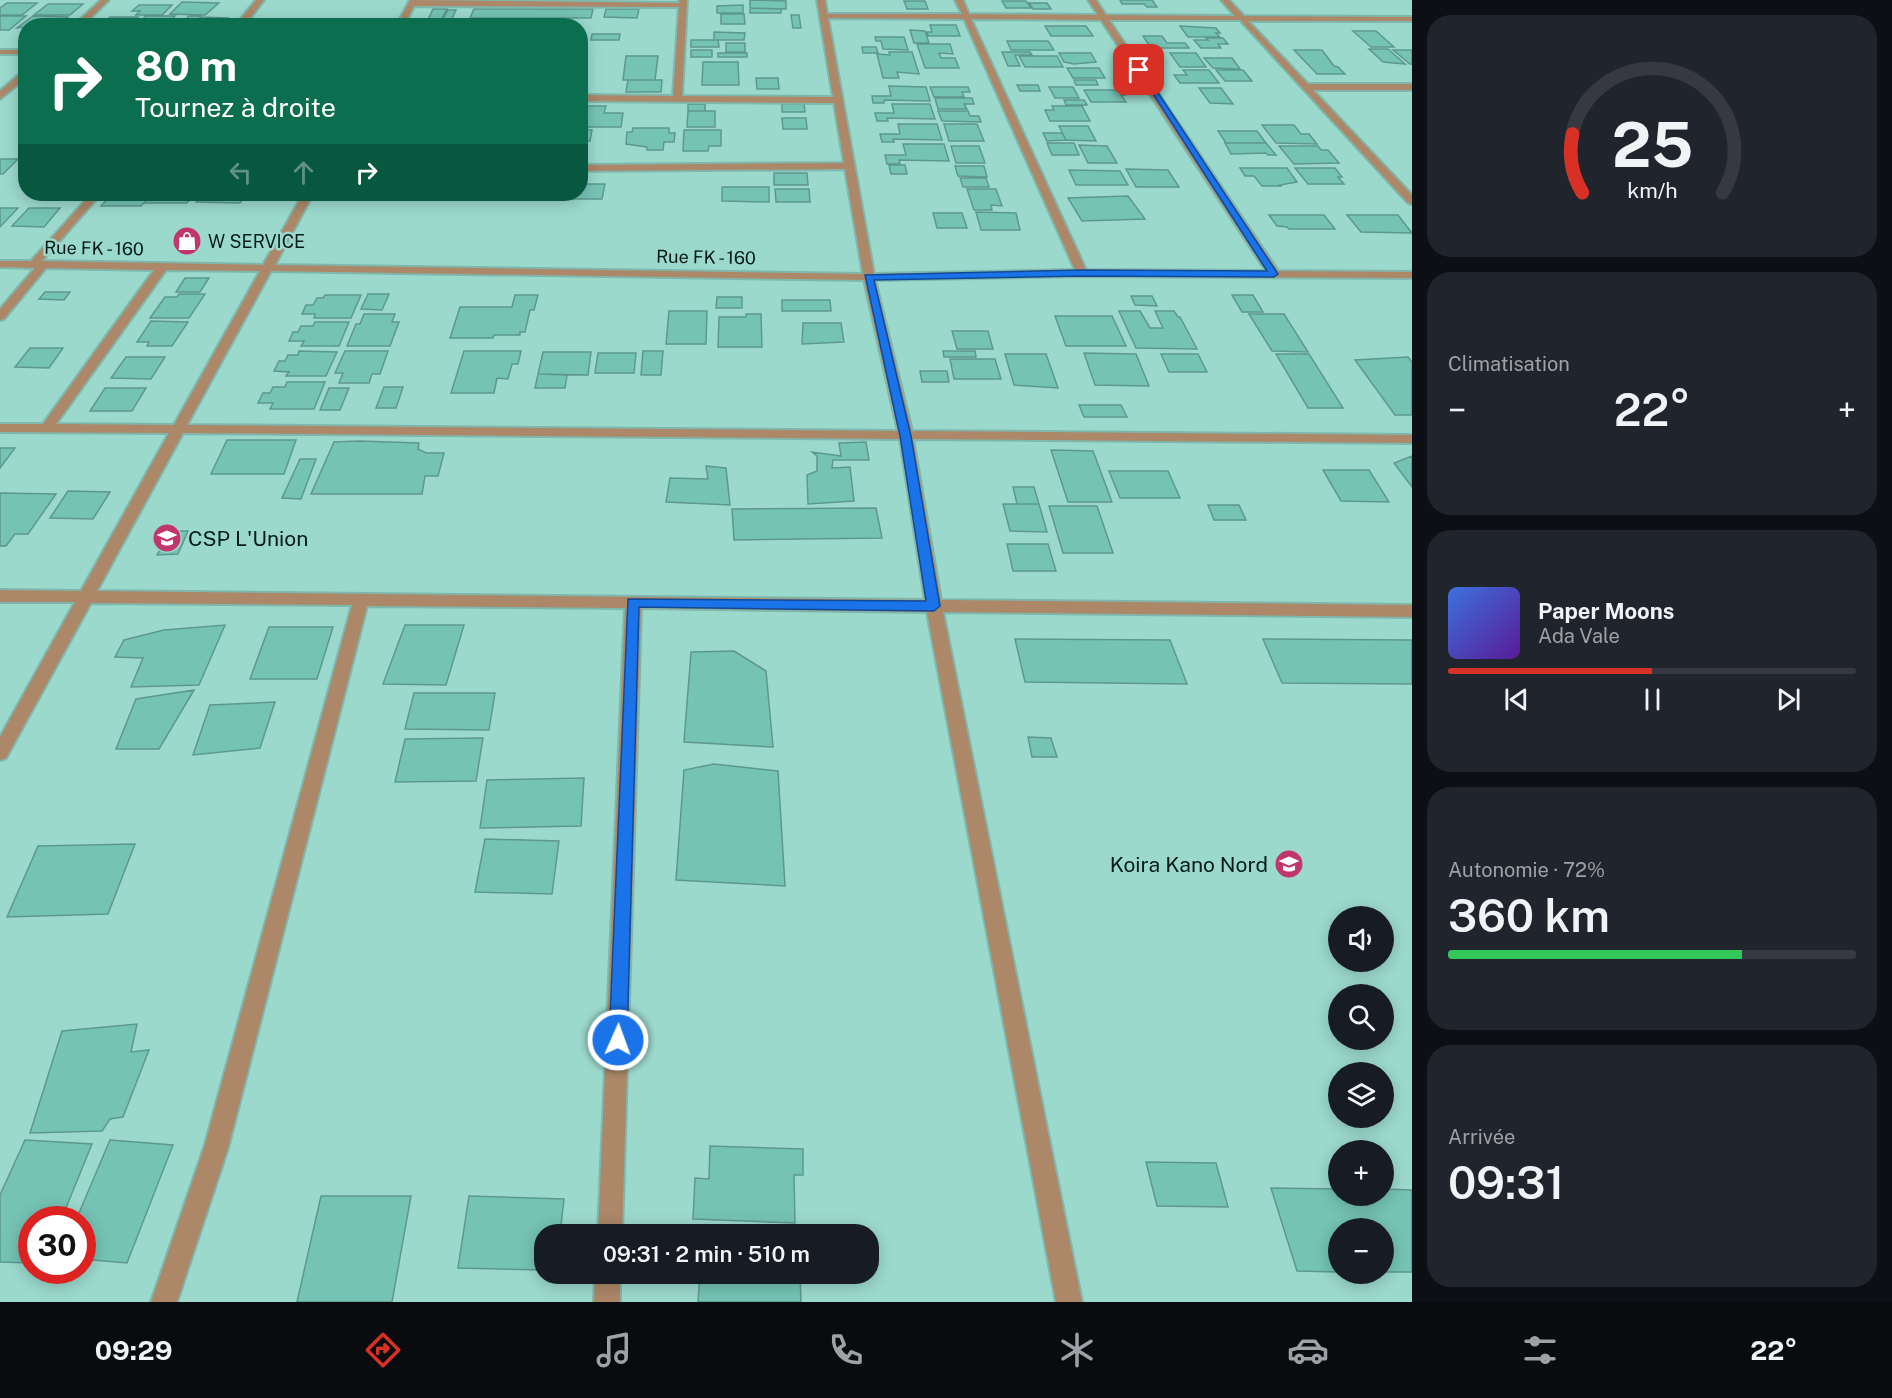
<!DOCTYPE html>
<html lang="fr">
<meta charset="utf-8">
<style>
:root{--surface:#171b24;--page:#20242c;--text:#f1f3f6;--muted:#9ea1a6;--line:#363941;--accent:#d93025}
body{margin:0;font-family:"Public Sans",sans-serif;background:var(--page);color:var(--text);height:100vh;display:flex;flex-direction:column;font-size:22px;white-space:nowrap}
*{box-sizing:border-box;margin:0}
p{font-size:20px;color:var(--muted)}
.icon{flex:none;width:33px;height:33px;fill:none;stroke:currentColor;stroke-width:2;stroke-linecap:round;stroke-linejoin:round}
.map{position:relative;flex:1;overflow:hidden}
.drawer{display:flex;flex-direction:column;gap:15px;padding:15px;background:#0d0f14;width:480px}
.drawer>*{flex:none}
.guide{position:absolute;left:18px;top:18px;width:570px;height:183px;border-radius:24px;box-shadow:0 3px 15px #0003;background:#0b6e4f;color:#fff;overflow:hidden}
.fabs{position:absolute;left:1328px;top:906px;display:grid;gap:12px}
.fabs a{display:grid;place-items:center;width:66px;height:66px;border-radius:50%;background:var(--surface);box-shadow:0 3px 15px #0003;font-size:30px}
.speed{position:absolute;left:18px;top:1206px;display:flex;gap:12px;font-size:30px;font-weight:700;text-align:center}
.speed>*{display:grid;place-content:center;width:78px;height:78px;border-radius:50%;background:var(--surface);box-shadow:0 3px 15px #0003;line-height:1}
.speed .limit{border:9px solid #d22;background:#fff;color:#111}
.pin{position:absolute;display:grid;place-items:center;width:51px;height:51px;color:#fff;margin:-26px;border-radius:12px;box-shadow:0 3px 9px #0006}
.me{position:absolute;width:66px;margin:-33px;rotate:2deg;stroke-linejoin:round;filter:drop-shadow(0 0 4px #0008)}
.turn{display:flex;align-items:center;gap:21px;height:126px;padding:0 18px;font-size:27px}
.turn .icon{width:78px;height:78px;stroke-width:2.5}
.turn b{display:block;font-size:42px;line-height:51px}
.lanes{display:flex;align-items:center;height:57px;padding:0 18px;background:#0003;justify-content:center;gap:30px;direction:ltr}
.lanes .off{opacity:.35}
.big{font-size:45px;font-weight:600;line-height:1.1}
.drawer .tile{flex:1;display:flex;flex-direction:column;justify-content:center;gap:9px;min-width:0;padding:0 21px;border-radius:24px;background:var(--page)}
.drawer .dial{align-items:center;gap:0}
.dial svg{height:156px;overflow:visible;fill:none;stroke:var(--line);stroke-width:7;stroke-linecap:round;text-anchor:middle}
.dial text{fill:var(--text);stroke:none}
.song{display:flex;align-items:center;gap:18px}
.cover{width:72px;height:72px;border-radius:9px;background:linear-gradient(135deg,hsl(220 70% 55%),hsl(270 70% 35%))}
.played{height:6px;border-radius:3px;background:linear-gradient(90deg,var(--accent) 50%,var(--line) 50%)}
.keys{display:flex;justify-content:space-around;direction:ltr}
.heat{display:flex;justify-content:space-between;align-items:center;font-size:33px;direction:ltr}
.charge{height:9px;border-radius:4px;background:linear-gradient(90deg,#34c759 72%,var(--line) 0)}
.trip{position:absolute;left:534px;top:1224px;width:345px;height:60px;border-radius:24px;background:var(--surface);box-shadow:0 3px 15px #0003;font-weight:600;line-height:60px;text-align:center}
.dock{display:flex;height:96px;justify-content:space-around;align-items:center;background:#090b0e;color:var(--muted)}
.dock .icon{width:42px;height:42px}
.dock .on{color:var(--accent)}
.dock b{font-size:27px;color:var(--text)}
main{display:flex;flex:1;min-height:0}
.map>svg:first-child{display:block}
.building{fill:#75c3b5;stroke:#5d988e;stroke-width:1.5}
.lines{fill:none;stroke-linecap:round;stroke-linejoin:round}
.minor-casing{stroke:#80b7ac;stroke-width:4}
.minor{fill:#ac8768;fill-rule:evenodd}
.route{fill:#1a73e8;stroke:#114b97;stroke-width:1.5}
.labels{text-anchor:middle;dominant-baseline:central;stroke-width:5;stroke-linejoin:round;paint-order:stroke}
.far-poi-label{font-size:18px;fill:#031b17;stroke:#9cd9cd;text-anchor:start}
.far-street-label{font-size:18px;fill:#031b17;stroke:#9cd9cd}
.poi-label{font-size:21px;fill:#031b17;stroke:#9cd9cd;text-anchor:start}
</style>
<main>
<div class="map">
<svg width="1412" height="1302" viewBox="0 0 1412 1302">
<rect width="100%" height="100%" fill="#9cd9cd"/>
<path class="building" d="M750,0l36,1v8l-36,-1z
M1120,0h32l5,7h-10l-3,-3h-22z
M904,1h21l3,8h-21z
M1002,1h24l5,7h-25z
M182,2l37,1 -14,12 -35,-1z
M7,3h30l-15,12h-22v-7z
M1029,3h18l4,6h-18z
M48,4h35l-13,11h-36z
M139,5h33l-10,10h-26l4,-4h-8z
M743,5v8h-26v-7z
M750,8l31,1v4h-31z
M433,9h14l-7,13h-13z
M474,9h119l-2,9h-121z
M606,9h33l-2,9 -33,-1z
M448,10h8l-6,13h-9z
M721,14h23l1,10h-24z
M791,15h8l2,13h-8z
M0,16h26l-17,14h-9z
M33,16l35,1 -5,5 -46,6z
M146,16h29l-10,10h-30z
M189,16h12l-2,1 29,1 -7,8h-42z
M110,17h28l-9,9h-24l5,-5h-5z
M930,25h26l4,11h-32l-1,-4h5z
M1045,26h41l7,10h-42z
M1180,26l36,2 4,5h-4l4,4h-32z
M910,30l15,1 4,12h-15z
M1353,31h23l18,16h-23z
M714,32l31,1 -1,7h-30z
M592,34h28l-1,6h-28z
M1143,36h19l5,7h18l4,5h-38z
M875,37h29l4,13 -25,-1 -2,-8h-5z
M1206,38h17l5,6h-10l3,4h-20l-7,-8h14z
M691,40h27l1,7h-28z
M1007,41h41l6,9h-43z
M726,43h19v9h-19z
M917,44h33l3,10 -14,-1 2,5h14l4,10h-34z
M862,47h14l2,6h-15z
M1369,49h19l17,15 -22,-2z
M691,50h21v7h-21z
M1294,50h28l12,16 4,1 7,7h-28z
M1393,50h19v14h-2z
M889,52h23l7,22 -22,-2 2,6h-16l-6,-24 13,1z
M1002,52h28l2,3h-17l5,11h-12z
M718,53h29v4h-29z
M1059,53h32l5,9 -22,2 -10,-2z
M1170,53h26l10,14h-26z
M626,56h32l-3,24h-32z
M1019,56h38l6,11h-38z
M1204,58h28l8,11 -27,-1z
M703,62h35l1,23h-37z
M1067,68h32l6,10h-32z
M1183,70h26l10,13h-39l-6,-8h13z
M1216,70h27l9,11h-27z
M756,78h22l1,11h-22z
M628,80h34l-1,12h-35z
M1074,80h22l2,5h-22z
M1017,85h21l2,6h-20z
M889,86l37,1 4,14 -46,-1v3h-11l-1,-7h19z
M930,87h38l2,5h-8l2,5h-30z
M1049,87h24l6,11h-24z
M1199,88h22l12,16 -23,-1z
M1084,90h40l2,5h-5l5,7h-35z
M935,98h37l2,6h-10l3,5h-29z
M1064,100h20l3,5h-21z
M688,104h17v7h-17z
M782,104h22l1,8h-23z
M892,104h38l5,15 -48,-1 1,3h-11l-2,-8h19z
M580,106h26l-2,7h19l-2,14h-41z
M1052,106h30l8,15h-40l-5,-11h9z
M688,111h27v16h-28z
M938,111h30l2,5h9l2,6 -39,-1z
M782,118h24l1,11h-24z
M898,124h39l5,16 -49,-1 1,3h-12l-2,-8h20z
M944,124h33l7,17h-35z
M1262,125h32l7,9h8l8,10 -41,-1z
M1059,126h29l8,15 -30,-1z
M633,128h36v5h6l-1,9h-10l-1,8h-16v-3l-21,-3 1,-12h5z
M580,129l12,1 -2,11h-10z
M684,130h37v16h-12l-1,5h-25z
M1218,131h39l9,12h-40z
M1043,133h19l4,7 -19,1z
M1047,143h27l5,12h-27z
M1225,143h41l10,12h-8l-2,-2 -35,1z
M903,144h41l5,17 -50,-1 1,4h-13l-2,-9h21z
M1079,145l28,1 10,17h-29z
M951,146h28l6,17h-29z
M1279,146h39l3,4h7l11,13 -45,1z
M0,159h18l-15,15h-3z
M889,165h16l2,9h-16z
M955,166h29l3,11 -29,-1z
M1240,168h47l10,14 -17,3 2,1h-20l-8,-10h-9z
M1295,168h40l7,9h-4l6,7h-36z
M1126,169l42,1 11,17h-43z
M1069,170l51,1 8,14h-52z
M774,173h33l1,12h-34z
M960,178h26l3,9h-26z
M580,184h25l-3,15h-36l1,-5h13z
M722,187h47v15l-47,-1z
M775,189h34l1,13h-34z
M967,189h29l6,17 -11,-1 1,5h-18z
M124,194h60l-2,2h11l-6,7h-43l4,-5h-28z
M214,194h59l-3,4h-11l3,-4h-16l-6,9 -44,-1 4,-6h12z
M512,194h33l-2,6h-33z
M1128,196l17,23 -63,2 -14,-23z
M108,198h40l-7,8h-40z
M0,208h18l-18,19z
M29,208h31l-16,19 -32,-1z
M976,212l40,1 4,17h-39z
M933,213h29l5,15h-30z
M1269,215h55l11,14h-46l-2,-2 -10,-1z
M1347,215h51l14,18 -51,-1z
M185,278h24l-9,14h-24z
M45,292h25l-6,8 -25,-1z
M179,294h26l-16,24h-39l15,-21h12z
M368,294h21l-7,16 -21,-1z
M325,295h36l-10,23h-37l1,-4h-13l4,-9h7l4,-7h6z
M515,295h23l-4,15h-4l-5,22h-5v3h-26l-1,3h-43l10,-31h52z
M1232,295h21l10,17h-21z
M1131,296h21l5,10 -22,-1z
M717,297h25v11h-26z
M782,300h48l1,11h-49z
M669,311h38l-1,33h-40z
M1119,311h21l10,17h13l-8,-17h19l4,6h2l17,32 -61,-1z
M364,314h31l-3,8h7l-9,24h-43l9,-22h4z
M746,314h15l1,33h-44l1,-30h27z
M1249,314h35l24,38 -36,-1z
M1055,316h57l14,30h-60z
M151,321l37,1 -16,24h-25l2,-4h-12z
M315,322h34l-10,24h-38l3,-5h-15l4,-9h5l3,-6h12z
M803,323h38l3,19 -42,2z
M952,331h36l5,18h-36z
M30,348h33l-14,20 -34,-1z
M299,351l38,1 -11,24h-40l3,-4 -15,-1 5,-10h6l3,-6h10z
M345,351h43l-8,23h-8l-3,9h-30l4,-10h-8z
M464,351h57l-3,13h-6l-4,15 -11,-1 -3,15h-43z
M643,351h20l-2,24h-20z
M943,351h32l1,6h-32z
M543,352h48l-3,23 -50,-1z
M598,353h38l-2,20h-39z
M1084,353l52,1 13,32 -54,-1z
M1005,354h41l12,34 -44,-3z
M1161,354h37l9,18h-38z
M1276,354h33l34,54h-35z
M126,357h39l-14,22 -40,-1z
M1408,357l4,5v53h-17l-40,-55z
M950,359h45l6,20h-47z
M920,371h27l2,11h-27z
M538,374l29,1 -2,13h-30z
M287,382h38l-11,27h-44l3,-6h-15l5,-10h7l3,-6h12z
M384,387h19l-7,21h-20z
M105,388h41l-14,23h-42z
M329,388h20l-9,22h-20z
M1079,405h42l6,12h-43z
M227,440h69l-12,34h-73z
M359,441l60,2 -1,6 8,4h18l-6,23h-13l-3,18h-111l23,-52z
M866,442l3,18h-36l-1,8 18,-1 4,34 -46,3 -1,-29 10,-4v-15l-5,-4 29,4 -2,-13z
M0,448h15l-15,20z
M1051,450l42,1 19,51h-44z
M1412,456v31l-18,-24z
M300,459h16l-15,40 -19,-1z
M706,466l20,2 4,37 -64,-3 4,-24 38,1z
M1323,470h46l20,32 -48,-1z
M1109,471h59l12,27h-60z
M1013,487h21l5,17h-22z
M68,491l42,1 -17,27 -43,-1z
M0,493l56,1 -28,40h-13l-9,12h-6z
M1003,504h36l8,28 -37,-1z
M1208,505h31l7,15h-32z
M1049,506h48l16,47h-50z
M876,508l6,30 -148,2 -2,-31z
M171,531h17l-10,23 -21,1z
M1007,544h41l8,27h-43z
M225,625l-26,60 -68,2 12,-29 -28,-1 9,-17 40,-10z
M405,625h59l-18,60 -63,-1z
M269,627h64l-16,52h-67z
M1015,639l155,1 17,44 -162,-2z
M1263,639l149,1v44l-130,-1z
M734,651l32,20 7,76 -89,-5 7,-90z
M194,690l-35,59h-43l20,-50z
M414,693h81l-6,37 -84,-1z
M275,702l-15,46 -67,7 17,-50z
M1028,737l23,1 6,19h-25z
M483,738l-7,43 -81,1 10,-43z
M714,764l64,7 7,115 -109,-6 8,-110z
M584,778l-3,48 -101,2 7,-48z
M485,839l74,2 -7,53 -77,-2z
M135,844l-27,70 -101,3 31,-71z
M137,1024l-6,28 18,-2 -26,67 -13,2 -8,12 -72,2 32,-102z
M25,1140l67,4 -31,76h-29v43l-32,-1v-67z
M110,1140l63,5 -46,118 -45,-4v-39h-6z
M710,1146l93,3v26h-9l1,48 -102,-4 2,-41 14,1z
M1146,1162l70,1 12,44 -71,-1z
M1271,1188l67,1v7h45v-7l29,1v82h-29v-44h-45v44l-41,-1z
M321,1196h90l-19,106h-95z
M469,1196l95,3 -4,35h-16v36l-86,-2z
M687,1229l121,3v2h-121z
M700,1274h100l1,28h-103z"/>
<g class="lines">
<g class="minor-casing">
<path id="minor" d="M101,0h8l-27,26h-9z
M256,0h8l-20,26h-9z
M410,0l269,3v-3h8l-5,96 151,1 -16,-97h8l2,14h135l-7,-14h8l6,14 129,1 -10,-15h8l10,15 129,1 -14,-16h8l15,16 168,1v4h-164l60,63h104v6h-99l99,105v9l-4,-1 -168,-183h-131l169,251 134,1v6l-330,-2 -207,4 37,151 500,4v8l-499,-4 28,161 471,5v12l-469,-5 139,690h-26l-129,-690 -286,-4 -19,626h-24l27,-626 -258,-2 -139,542 -51,154h-26l53,-154 148,-543 -261,-2 -85,155 -6,2v-23l75,-135h-75v-12l81,1 88,-158 -169,-1v-8h43l111,-154 -108,-2 -42,51 -4,1v-11l35,-41 -35,-1v-6h31l60,-67h10l-59,67 221,4 40,-71h10l-38,71 588,9 -18,-105 -265,2v-6l264,-2 -10,-60 -254,-2v-6l93,1 6,-89 -265,-1 -10,20h-8zM828,18l136,1 111,251 -201,4zM971,19l130,1 165,251 -180,-1zM166,270l94,1 -86,154 -118,-1zM271,271l593,9 34,151 -711,-6zM183,433l717,6 25,161 -828,-9z
M0,50h26v4h-26z
M23,71h3v7l-26,21v-8z
M595,1274h25v28h-26z"/>
</g>
<use href="#minor" class="minor"/>
</g>
<path class="route" d="M1137,69l6,1 135,204 -4,3 -192,-1 -208,4 37,156 29,170 -6,5 -295,-4 -12,433 -2,6 -7,3 -6,-3 -3,-6 19,-441 298,2 -26,-165 -35,-161 217,-5 185,1z"/>
<defs>
<g id="shop-disc" transform="scale(1.5)"><circle r="9.5" fill="#c1366d" stroke="#9cd9cd"/><path d="M-5-2.5h2.3a2.7 3.5 0 0 1 5.4 0H5L5.5 6h-11ZM-1.5-2.5h3a1.5 2.3 0 0 0-3 0Z" fill="#fff"/></g>
<g id="school-disc" transform="scale(1.5)"><circle r="9.5" fill="#c1366d" stroke="#9cd9cd"/><path d="M0-5L7-2L0 1L-7-2ZM-4 1L0 2.5L4 1V4Q0 6-4 4Z" fill="#fff"/></g>
</defs>
<g fill-rule="evenodd">
<use href="#shop-disc" x="187" y="241"/>
<use href="#school-disc" x="167" y="538"/>
<use href="#school-disc" x="1289" y="864"/>
</g>
<g class="labels">
<g class="far-poi-label">
<text x="208" y="241">W SERVICE</text>
</g>
<g class="far-street-label">
<text transform="translate(94 248) rotate(1)">Rue FK - 160</text>
<text transform="translate(706 257) rotate(1)">Rue FK - 160</text>
</g>
<g class="poi-label">
<text x="188" y="538">CSP L'Union</text>
<text x="1268" y="864" text-anchor="end">Koira Kano Nord</text>
</g>
</g>
</svg>
<div class="fabs">
<a><svg class="icon" aria-label="sound" viewBox="0 0 24 24"><path d="M4 9h4l5-4v14l-5-4H4zM17 9q2 3 0 6"/></svg></a>
<a><svg class="icon" aria-label="search" viewBox="0 0 24 24"><circle cx="10" cy="10" r="6"/><path d="M15 15l6 6"/></svg></a>
<a><svg class="icon" aria-label="layers" viewBox="0 0 24 24"><path d="M12 4l9 5-9 5-9-5zM3 14l9 5 9-5"/></svg></a>
<a>+</a>
<a>−</a>
</div>
<div class="speed"><div class="limit">30</div></div>
<div class="pin" style="left:1139px;top:70px;background:#d93025"><svg class="icon" aria-label="arrive" viewBox="0 0 24 24"><path d="M6 21V4h12l-3 4 3 4H6"/></svg></div>
<svg class="me" style="left:618px;top:1040px" viewBox="-20 -20 40 40"><circle r="17" fill="#1a73e8" stroke="#fff" stroke-width="3"/><path d="M0-11L8 9 0 5-8 9z" fill="#fff"/></svg>
<div class="trip">09:31 · 2 min · 510 m</div>
<div class="guide">
<div class="turn"><svg class="icon" aria-label="right" viewBox="0 0 24 24"><path d="M7 20v-9h11M14 6l5 5-5 5"/></svg><div><b>80 m</b>Tournez à droite</div></div>
<div class="lanes"><svg class="icon off" aria-label="left" viewBox="0 0 24 24"><path d="M17 20v-9H6M10 6l-5 5 5 5"/></svg><svg class="icon off" aria-label="ahead" viewBox="0 0 24 24"><path d="M12 20V5M6 11l6-6 6 6"/></svg><svg class="icon" aria-label="right" viewBox="0 0 24 24"><path d="M7 20v-9h11M14 6l5 5-5 5"/></svg></div>
</div>
</div>
<section class="drawer">
<div class="tile dial"><svg viewBox="0 0 100 80">
<path d="M14 69A42 42 0 1 1 86 69"/>
<path d="M14 69A42 42 0 0 1 9 39" stroke="#d93025"/>
<text x="50" y="56" font-size="32" font-weight="700">25</text>
<text x="50" y="72" font-size="11">km/h</text>
</svg></div>
<div class="tile"><p>Climatisation</p>
<div class="heat"><a>−</a><b class="big">22°</b><a>+</a></div>
</div>
<div class="tile">
<div class="song"><i class="cover"></i><div><b>Paper Moons</b><p>Ada Vale</p></div></div>
<div class="played"></div>
<div class="keys"><svg class="icon" aria-label="previous" viewBox="0 0 24 24"><path d="M18 5L8 12l10 7zM5 5v14"/></svg><svg class="icon" aria-label="pause" viewBox="0 0 24 24"><path d="M8 5v14M16 5v14"/></svg><svg class="icon" aria-label="next" viewBox="0 0 24 24"><path d="M6 5l10 7-10 7zM19 5v14"/></svg></div>
</div>
<div class="tile"><p>Autonomie · 72%</p><b class="big">360 km</b><div class="charge"></div></div>
<div class="tile"><p>Arrivée</p><b class="big">09:31</b></div>
</section>
</main>
<nav class="dock">
<b>09:29</b>
<svg class="icon on" aria-label="directions" viewBox="0 0 24 24"><path d="M12 3l9 9-9 9-9-9zM9 14v-3h6M13 9l2 2-2 2"/></svg>
<svg class="icon" aria-label="music" viewBox="0 0 24 24"><path d="M9 18V5l10-2v13"/><circle cx="6" cy="18" r="3"/><circle cx="16" cy="16" r="3"/></svg>
<svg class="icon" aria-label="phone" viewBox="0 0 24 24"><path d="M5 4h4l2 5-3 2q2 4 5 5l2-3 5 2v4C11 20 4 13 5 4z"/></svg>
<svg class="icon" aria-label="climate" viewBox="0 0 24 24"><path d="M12 3v18M4 7l16 10M4 17L20 7"/></svg>
<svg class="icon" aria-label="car" viewBox="0 0 24 24"><path d="M5 17H2v-5l4-1 3-4h7l3 4 3 1v5h-3M9 17h6M6 11h13"/><circle cx="7" cy="17" r="2"/><circle cx="17" cy="17" r="2"/></svg>
<svg class="icon" aria-label="filters" viewBox="0 0 24 24"><path d="M4 7h16M4 17h16"/><circle cx="9" cy="7" r="2"/><circle cx="15" cy="17" r="2"/></svg>
<b>22°</b>
</nav>
